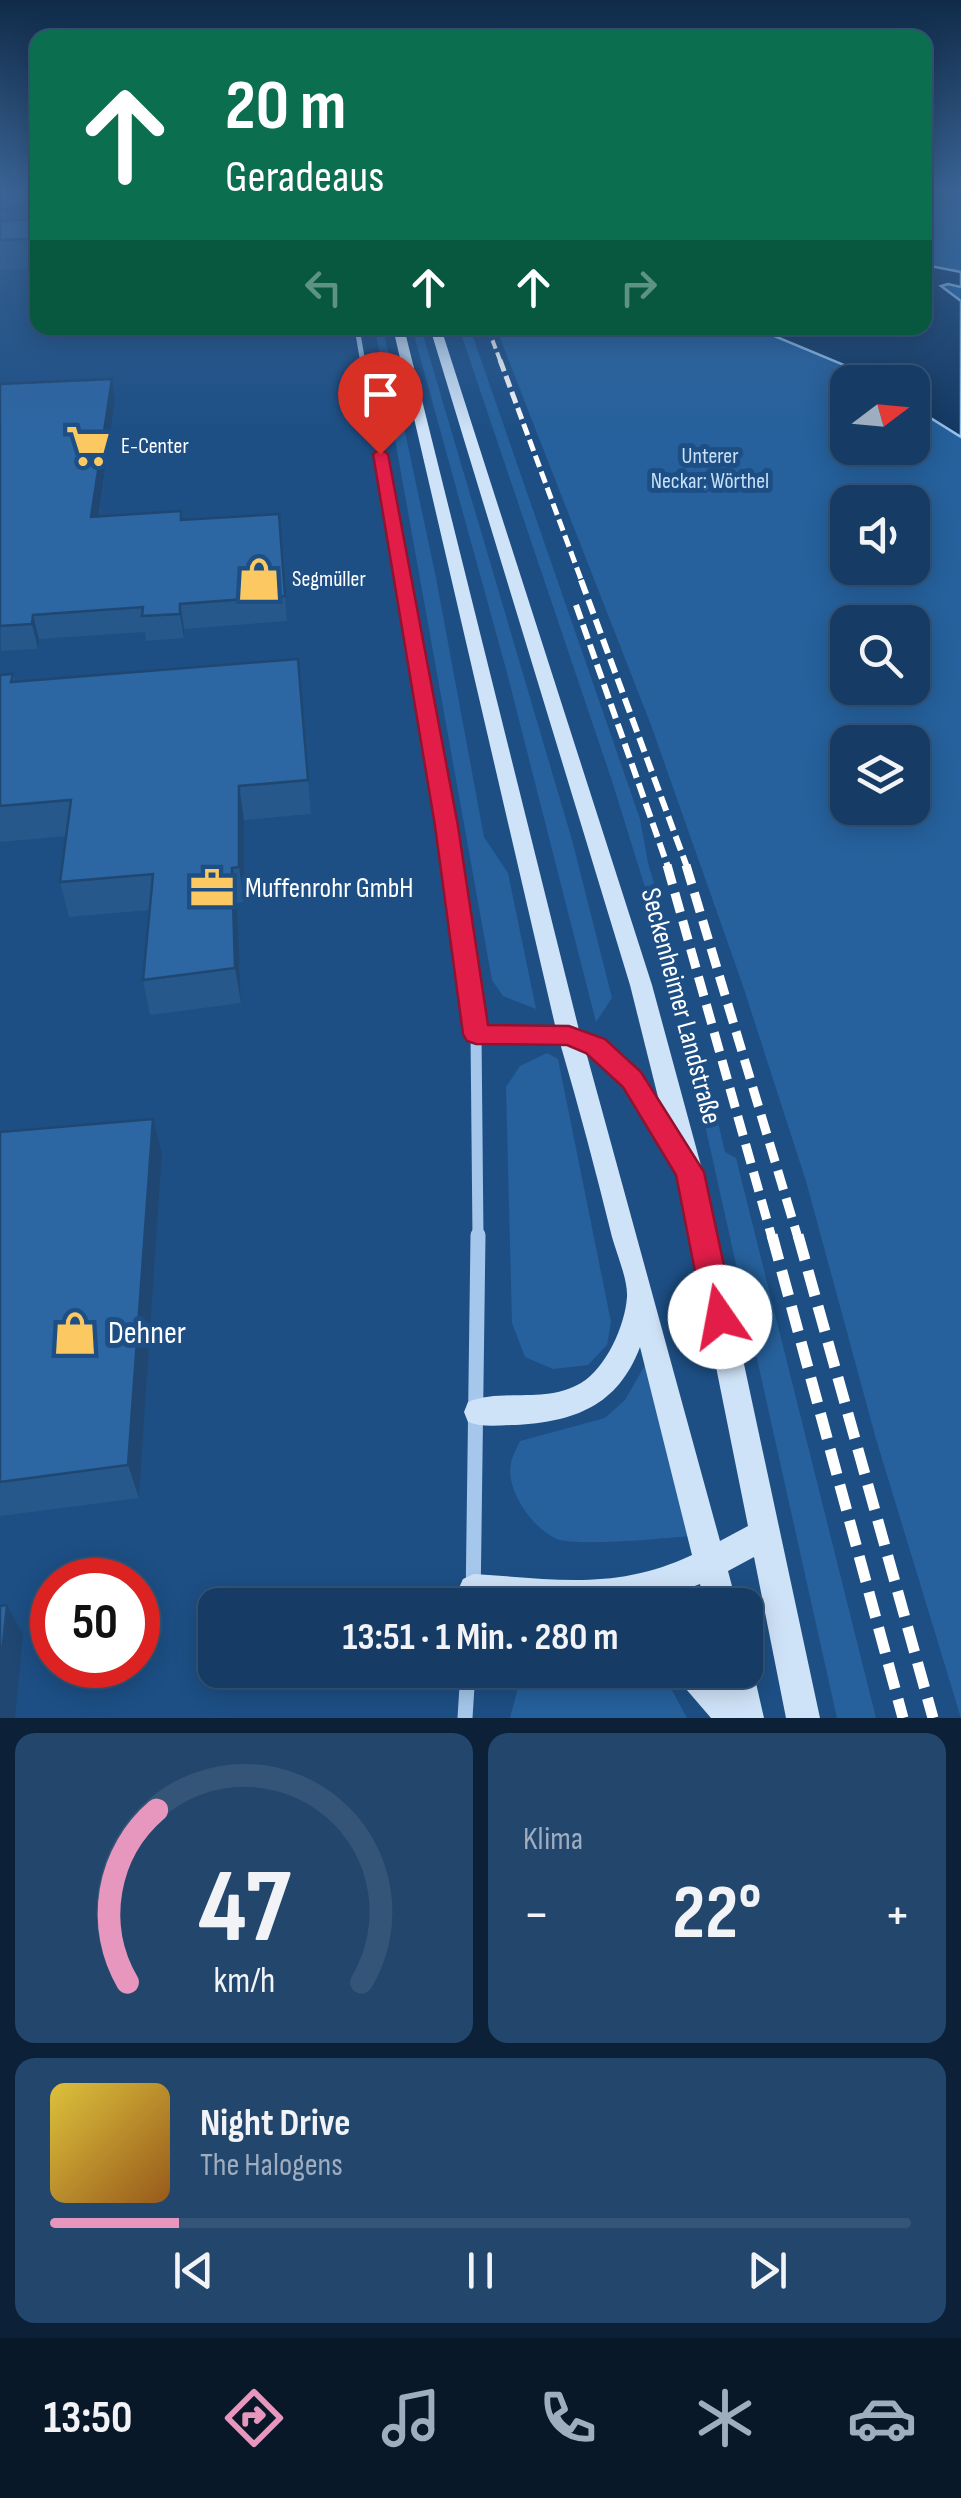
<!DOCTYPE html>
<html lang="de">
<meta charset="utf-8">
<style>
:root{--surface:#163b64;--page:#23466d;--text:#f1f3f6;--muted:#9eadbf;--line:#355578;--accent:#e797bd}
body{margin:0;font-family:"Sofia Sans Condensed",sans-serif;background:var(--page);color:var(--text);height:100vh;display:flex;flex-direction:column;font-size:38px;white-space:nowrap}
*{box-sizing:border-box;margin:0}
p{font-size:32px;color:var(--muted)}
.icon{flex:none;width:55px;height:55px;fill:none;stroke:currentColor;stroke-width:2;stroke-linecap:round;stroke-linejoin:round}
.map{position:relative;height:1718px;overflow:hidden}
.side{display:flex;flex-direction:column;gap:15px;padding:15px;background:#0c2037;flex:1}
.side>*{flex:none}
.top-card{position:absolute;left:30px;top:30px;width:902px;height:305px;border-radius:20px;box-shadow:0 5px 25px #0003,0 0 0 2px var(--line);background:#0b6e4f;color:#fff;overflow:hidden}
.needle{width:65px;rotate:74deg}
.controls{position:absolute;left:830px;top:365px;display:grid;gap:20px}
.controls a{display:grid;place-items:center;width:100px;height:100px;border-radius:20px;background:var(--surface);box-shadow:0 5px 25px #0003,0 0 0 2px var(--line);font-size:50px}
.speed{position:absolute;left:30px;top:1558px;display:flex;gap:20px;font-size:50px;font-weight:700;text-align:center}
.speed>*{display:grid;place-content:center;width:130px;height:130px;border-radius:50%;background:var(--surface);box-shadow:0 5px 25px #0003,0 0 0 2px var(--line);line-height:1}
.speed .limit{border:15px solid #d22;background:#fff;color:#111}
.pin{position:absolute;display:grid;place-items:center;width:85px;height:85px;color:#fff;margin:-102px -42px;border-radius:50% 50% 50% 0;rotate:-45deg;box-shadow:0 0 10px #0007}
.pin .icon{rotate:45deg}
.me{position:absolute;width:110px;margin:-55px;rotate:348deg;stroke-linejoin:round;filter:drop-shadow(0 0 8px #0008)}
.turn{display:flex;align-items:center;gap:35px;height:210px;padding:0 30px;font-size:45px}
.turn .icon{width:130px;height:130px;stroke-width:2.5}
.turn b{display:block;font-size:70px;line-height:85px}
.lanes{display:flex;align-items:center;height:95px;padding:0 30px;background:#0003;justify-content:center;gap:50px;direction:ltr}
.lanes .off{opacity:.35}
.big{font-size:75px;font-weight:700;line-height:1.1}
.side .widget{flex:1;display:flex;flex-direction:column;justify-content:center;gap:15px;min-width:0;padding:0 35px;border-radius:20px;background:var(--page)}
.side .dial{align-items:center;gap:0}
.dial svg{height:260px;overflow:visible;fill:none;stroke:var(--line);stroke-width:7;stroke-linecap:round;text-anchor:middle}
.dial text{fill:var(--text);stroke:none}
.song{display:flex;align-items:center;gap:30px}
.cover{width:120px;height:120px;border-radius:15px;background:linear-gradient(135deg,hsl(50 70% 55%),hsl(30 70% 35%))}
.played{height:10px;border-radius:5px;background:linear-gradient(90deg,var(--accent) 15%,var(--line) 15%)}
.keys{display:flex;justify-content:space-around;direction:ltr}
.heat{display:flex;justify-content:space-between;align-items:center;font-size:55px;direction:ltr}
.side .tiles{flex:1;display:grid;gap:15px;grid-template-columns:1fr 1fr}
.widget:last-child{grid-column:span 2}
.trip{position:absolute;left:198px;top:1588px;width:565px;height:100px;border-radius:20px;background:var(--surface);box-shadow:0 5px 25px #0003,0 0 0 2px var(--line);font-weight:700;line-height:100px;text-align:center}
.dock{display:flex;height:160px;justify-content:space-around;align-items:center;background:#091828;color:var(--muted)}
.dock .icon{width:70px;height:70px}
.dock .active{color:var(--accent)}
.dock b{font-size:45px;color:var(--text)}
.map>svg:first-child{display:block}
.green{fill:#26619d;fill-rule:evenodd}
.water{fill:#133963;stroke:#97c2ec;stroke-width:2.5}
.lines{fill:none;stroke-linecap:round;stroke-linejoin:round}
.minor-far4{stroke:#a4c7eb;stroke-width:5}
.minor-far3{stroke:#a4c7eb;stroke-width:6}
.minor-far2{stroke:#a4c7eb;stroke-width:9}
.minor-far1{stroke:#a4c7eb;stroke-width:11}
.minor{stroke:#a4c7eb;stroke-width:15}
.secondary{fill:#cfe3f8;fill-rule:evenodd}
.rail-far4{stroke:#fff;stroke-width:4;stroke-dasharray:9 4;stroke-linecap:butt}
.rail-far3{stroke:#fff;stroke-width:5;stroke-dasharray:12 5;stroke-linecap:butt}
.rail-far2{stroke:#fff;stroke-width:6;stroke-dasharray:15 6;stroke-linecap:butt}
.rail-far1{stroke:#fff;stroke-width:9;stroke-dasharray:20 9;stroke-linecap:butt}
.rail{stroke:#fff;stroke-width:11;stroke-dasharray:26 11;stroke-linecap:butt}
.wall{fill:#26588c}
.shaded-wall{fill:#1f4772}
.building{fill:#2c66a3;stroke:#1f4772;stroke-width:2.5}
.route{fill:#e11d48;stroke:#92132f;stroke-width:2.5}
.labels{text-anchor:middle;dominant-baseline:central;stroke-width:10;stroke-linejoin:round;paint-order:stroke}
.far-poi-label{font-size:22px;fill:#fff;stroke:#1d4f85;text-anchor:start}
.far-park-label{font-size:22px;fill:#c8e0f8;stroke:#1d4f85}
.poi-label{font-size:28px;fill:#fff;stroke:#1d4f85;text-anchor:start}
.street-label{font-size:28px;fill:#fff;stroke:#1d4f85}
.near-poi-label{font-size:32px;fill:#fff;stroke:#1d4f85;text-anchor:start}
</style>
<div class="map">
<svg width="961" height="1718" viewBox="0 0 961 1718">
<rect width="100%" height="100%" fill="#1d4f85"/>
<path class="green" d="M925,192h36v1526l-85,-279 -70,-258 -64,-198 -91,-258 -155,-397h429zM848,382h64v66h-64zM848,502h64v66h-64zM848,622h64v66h-64zM848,742h64v66h-64z
M375,328h8l53,250 48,259 24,36 28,136 -33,-13 -11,-16z
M412,328h9l151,512 40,158 -16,24 -90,-353z
M459,328h11l170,491 8,44 43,145 34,144 11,6 140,560h-39l-167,-750 -58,-187z
M547,1053l11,6 53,263 -4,23 -19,20 -35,4 -28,-12 -13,-34 -6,-236 14,-21z
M645,1365l45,171c-24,2 -113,11 -133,3 -24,-10 -52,-49 -46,-76 1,-7 6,-15 9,-22l85,-23 20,-18z
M531,1670h119l17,11 20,37h-177l11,-41z"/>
<path class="water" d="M925,265l36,7v15l-13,-3 -7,2 20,15v136l-48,-30 -1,-25h-38l-25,-15 -94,-39h170z"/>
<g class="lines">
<path class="minor-far4" d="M357,328l6,35"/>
<path class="minor-far3" d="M363,360l40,222"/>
<path class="minor-far2" d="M402,580l51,287"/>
<path class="minor-far1" d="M452,865l24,169 2,204"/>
<path class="minor" d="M473,1605l5,-370
M465,1718l3,-48"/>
<path class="secondary" d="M393,328h11l175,702c37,14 60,38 80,71l-29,-116 -200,-657h11l211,657 51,188 117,545h-34l-32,-161 -26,14 9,34h-32l-5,-21 -55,21h-173l-9,-4 -5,-11 5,-11 11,-5c81,5 142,17 218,-19l-52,-208c-22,59 -66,75 -125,78 -16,0 -32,3 -47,-3l-4,-10 4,-10c35,-14 78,2 113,-19 25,-15 44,-57 46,-86 1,-17 -10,-42 -15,-60 -16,-65 -33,-129 -52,-194h-84l-8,-3 -3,-6 3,-6 8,-3h79zM586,1052c40,26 60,69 83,109l6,2 73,363 -28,15z
M745,1657l8,13 11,48h-53l-31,-36 -5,-12h39l7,9 -2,-9h26z"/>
<path class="rail-far4" d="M488,328l13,35"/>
<path class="rail-far3" d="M500,360l82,222"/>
<path class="rail-far2" d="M581,580l106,287
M576,605l92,262"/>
<path class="rail-far1" d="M667,865l105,373
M686,865l112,373"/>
<path class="rail" d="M772,1235l131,483
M798,1235l135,483"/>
</g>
<path class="wall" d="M0,192h38v76l-38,2z
M112,379l3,21 -16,116 84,4 96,-6 8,107 -103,8v9l-38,3 -1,-9 -106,7 -1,10 -37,2 -1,-267z
M298,659l13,155 -67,6v82l-7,1 4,100 -91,12 -7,-35 6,-70 -80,7 -9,-35 6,-46 -66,6v-167l13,-1 2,7z
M0,1132l162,22 -23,344 -139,18z"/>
<path class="shaded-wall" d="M112,379l3,21 -20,140 -4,-23z
M180,604l4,25v9l-4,-24z
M33,615l6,24 -1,10 -6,-25z
M239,786l5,34v82l-5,-35z
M232,868l5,35 4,100 -6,-35z
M153,1119l9,35 -23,344 -11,-33z
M7,1605l16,30 -8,83h-15v-46z"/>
<path class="building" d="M0,192h38v19l-6,-4 -32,2z
M38,212v27l-38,1v-19l33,-2z
M112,379l-21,138 90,-6v9l98,-6 6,82 -105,8v10l-38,2 1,-9 -110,8 -1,9 -32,2v-242z
M298,659l10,121 -69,6v81l-7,1 3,100 -92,12 10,-106 -93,8 11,-82 -71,6v-131l13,-1 -2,8z
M153,1119l-25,346 -128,17v-350z
M7,1605l-7,67v-66z"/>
<linearGradient id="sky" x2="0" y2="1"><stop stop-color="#102b49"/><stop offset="0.44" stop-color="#3a6394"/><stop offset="1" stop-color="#3a6394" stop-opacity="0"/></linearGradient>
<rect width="961" height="433" fill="url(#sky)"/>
<path class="route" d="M380,449l8,5 70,372 30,199 81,1 36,13 36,33 63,100 31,145 -4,10 -11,4 -11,-4 -5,-10 -28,-142 -53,-88 -37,-34 -19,-8 -91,-1 -9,-3 -4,-7 -28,-208 -62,-372z"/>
<defs>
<g id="supermarket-bare" transform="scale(3.45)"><path d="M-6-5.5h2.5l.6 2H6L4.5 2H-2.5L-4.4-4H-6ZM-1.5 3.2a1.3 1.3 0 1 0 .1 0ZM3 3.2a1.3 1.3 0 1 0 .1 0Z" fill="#fbc861" stroke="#1d4f85" stroke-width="2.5" paint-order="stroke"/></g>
<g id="shop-bare" transform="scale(3.45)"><path d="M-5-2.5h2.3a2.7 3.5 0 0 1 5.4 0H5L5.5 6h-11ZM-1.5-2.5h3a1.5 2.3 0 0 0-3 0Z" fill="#fbc861" stroke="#1d4f85" stroke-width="2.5" paint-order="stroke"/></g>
<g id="office-bare" transform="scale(3.45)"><path d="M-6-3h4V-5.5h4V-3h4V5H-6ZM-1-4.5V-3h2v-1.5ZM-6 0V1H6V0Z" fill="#fbc861" stroke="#1d4f85" stroke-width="2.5" paint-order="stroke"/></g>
</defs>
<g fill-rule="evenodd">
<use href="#supermarket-bare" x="88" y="446"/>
<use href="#shop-bare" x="259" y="579"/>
<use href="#office-bare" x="212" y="888"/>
<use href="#shop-bare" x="75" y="1333"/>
</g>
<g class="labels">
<g class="far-poi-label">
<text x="121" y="446">E-Center</text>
<text x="292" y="579">Segmüller</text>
</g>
<g class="far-park-label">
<text x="710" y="456">Unterer<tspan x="710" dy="25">Neckar: Wörthel</tspan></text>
</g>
<g class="poi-label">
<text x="245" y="888">Muffenrohr GmbH</text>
</g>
<g class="street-label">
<text transform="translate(681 1006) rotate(75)">Seckenheimer Landstraße</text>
</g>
<g class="near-poi-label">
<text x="108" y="1333">Dehner</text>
</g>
</g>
</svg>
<div class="controls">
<a><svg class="needle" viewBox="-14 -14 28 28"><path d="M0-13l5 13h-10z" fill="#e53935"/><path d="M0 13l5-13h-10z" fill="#9eadbf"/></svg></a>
<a><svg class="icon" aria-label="sound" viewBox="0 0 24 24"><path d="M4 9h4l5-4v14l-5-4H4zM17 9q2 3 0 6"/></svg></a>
<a><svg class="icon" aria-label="search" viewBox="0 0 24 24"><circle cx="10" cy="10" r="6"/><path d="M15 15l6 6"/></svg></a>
<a><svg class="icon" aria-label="layers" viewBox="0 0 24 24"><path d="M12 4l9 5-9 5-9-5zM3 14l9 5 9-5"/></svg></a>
</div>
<div class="speed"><div class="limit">50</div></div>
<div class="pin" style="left:380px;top:454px;background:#d93025"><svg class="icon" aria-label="arrive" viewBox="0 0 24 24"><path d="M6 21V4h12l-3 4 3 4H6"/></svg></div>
<svg class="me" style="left:720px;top:1317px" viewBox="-20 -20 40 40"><circle r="19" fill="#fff"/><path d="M0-13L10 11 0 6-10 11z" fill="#e11d48"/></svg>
<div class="trip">13:51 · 1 Min. · 280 m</div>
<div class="top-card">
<div class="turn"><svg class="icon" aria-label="ahead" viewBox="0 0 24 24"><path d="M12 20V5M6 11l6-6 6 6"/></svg><div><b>20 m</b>Geradeaus</div></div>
<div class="lanes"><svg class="icon off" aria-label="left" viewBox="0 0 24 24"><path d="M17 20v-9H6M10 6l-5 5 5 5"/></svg><svg class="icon" aria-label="ahead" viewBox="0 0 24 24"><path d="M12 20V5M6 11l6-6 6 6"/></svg><svg class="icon" aria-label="ahead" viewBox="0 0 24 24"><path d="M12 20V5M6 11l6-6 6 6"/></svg><svg class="icon off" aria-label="right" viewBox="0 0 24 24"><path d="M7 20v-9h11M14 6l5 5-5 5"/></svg></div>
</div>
</div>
<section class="side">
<div class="tiles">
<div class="widget dial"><svg viewBox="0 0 100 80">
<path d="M14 69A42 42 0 1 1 86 69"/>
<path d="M14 69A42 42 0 0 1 23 16" stroke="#e797bd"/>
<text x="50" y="56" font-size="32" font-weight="700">47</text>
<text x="50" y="72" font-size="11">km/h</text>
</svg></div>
<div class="widget"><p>Klima</p>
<div class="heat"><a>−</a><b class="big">22°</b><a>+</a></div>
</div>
<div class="widget">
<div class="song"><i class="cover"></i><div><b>Night Drive</b><p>The Halogens</p></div></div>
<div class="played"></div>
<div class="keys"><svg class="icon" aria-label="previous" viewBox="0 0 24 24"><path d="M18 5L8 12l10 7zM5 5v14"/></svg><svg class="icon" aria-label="pause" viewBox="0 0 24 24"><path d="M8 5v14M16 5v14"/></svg><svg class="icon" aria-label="next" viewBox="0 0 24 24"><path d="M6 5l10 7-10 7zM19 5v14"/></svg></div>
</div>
</div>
</section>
<nav class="dock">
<b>13:50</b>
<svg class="icon active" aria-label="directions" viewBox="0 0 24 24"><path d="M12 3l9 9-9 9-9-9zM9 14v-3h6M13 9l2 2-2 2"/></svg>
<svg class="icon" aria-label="music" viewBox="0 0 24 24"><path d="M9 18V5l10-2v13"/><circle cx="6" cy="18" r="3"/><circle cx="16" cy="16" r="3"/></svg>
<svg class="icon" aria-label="phone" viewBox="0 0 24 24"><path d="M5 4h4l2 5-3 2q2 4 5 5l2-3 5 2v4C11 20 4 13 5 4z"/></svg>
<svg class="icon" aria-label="climate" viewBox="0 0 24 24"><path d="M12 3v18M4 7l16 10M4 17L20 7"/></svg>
<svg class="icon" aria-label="car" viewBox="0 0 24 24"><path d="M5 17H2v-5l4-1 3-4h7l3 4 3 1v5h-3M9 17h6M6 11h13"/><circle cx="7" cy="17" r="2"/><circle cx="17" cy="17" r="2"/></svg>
</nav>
